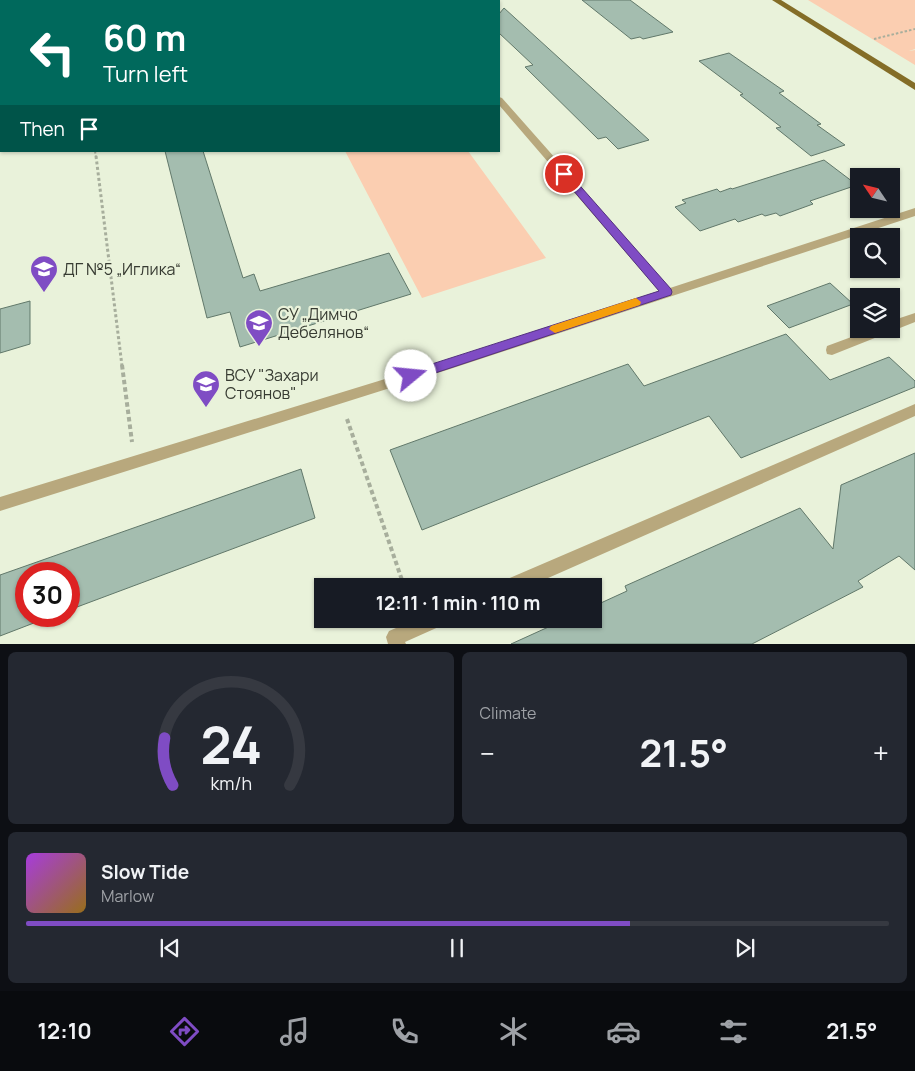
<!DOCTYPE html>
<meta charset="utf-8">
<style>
:root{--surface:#171b24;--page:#242831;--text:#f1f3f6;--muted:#9ea1a6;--line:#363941;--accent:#7f4cc4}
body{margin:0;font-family:Manrope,sans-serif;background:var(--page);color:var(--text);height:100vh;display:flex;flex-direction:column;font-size:19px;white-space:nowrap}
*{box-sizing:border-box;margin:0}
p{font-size:16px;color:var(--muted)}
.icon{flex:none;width:28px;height:28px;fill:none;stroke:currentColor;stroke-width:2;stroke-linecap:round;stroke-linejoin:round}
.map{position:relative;height:644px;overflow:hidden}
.panel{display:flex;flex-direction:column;gap:8px;padding:8px;background:#0d0f14;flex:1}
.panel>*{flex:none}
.hud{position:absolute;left:0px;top:0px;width:500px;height:152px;box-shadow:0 1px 4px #0004;background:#00695c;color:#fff;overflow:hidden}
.needle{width:32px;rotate:305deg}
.controls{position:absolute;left:850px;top:168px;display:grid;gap:10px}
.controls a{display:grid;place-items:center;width:50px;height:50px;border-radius:0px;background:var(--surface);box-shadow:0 1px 4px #0004;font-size:25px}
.speed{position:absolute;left:15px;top:562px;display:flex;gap:10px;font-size:25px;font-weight:700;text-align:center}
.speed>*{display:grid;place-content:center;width:65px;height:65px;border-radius:50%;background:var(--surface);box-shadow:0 1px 4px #0004;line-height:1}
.speed .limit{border:8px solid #d22;background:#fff;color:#111}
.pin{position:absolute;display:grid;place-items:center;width:42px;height:42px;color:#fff;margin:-21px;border:2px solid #fff;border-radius:50%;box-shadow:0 1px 5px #0007}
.me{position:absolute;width:55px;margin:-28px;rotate:73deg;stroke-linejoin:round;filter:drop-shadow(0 0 4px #0008)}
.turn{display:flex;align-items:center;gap:18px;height:105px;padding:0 20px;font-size:22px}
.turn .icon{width:65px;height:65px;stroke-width:2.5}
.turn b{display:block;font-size:35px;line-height:42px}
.then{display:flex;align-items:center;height:48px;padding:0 20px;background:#0003;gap:10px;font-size:19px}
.big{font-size:38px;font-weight:700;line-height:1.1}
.panel .widget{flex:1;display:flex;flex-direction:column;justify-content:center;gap:8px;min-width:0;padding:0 18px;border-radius:8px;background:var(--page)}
.panel .dial{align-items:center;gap:0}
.dial svg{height:130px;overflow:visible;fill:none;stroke:var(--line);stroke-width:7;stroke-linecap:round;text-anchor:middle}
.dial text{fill:var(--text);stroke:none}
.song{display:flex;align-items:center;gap:15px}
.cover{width:60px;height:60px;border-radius:8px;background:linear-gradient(135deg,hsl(280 70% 55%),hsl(40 70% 35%))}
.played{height:5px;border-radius:2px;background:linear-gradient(90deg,var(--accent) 70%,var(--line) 70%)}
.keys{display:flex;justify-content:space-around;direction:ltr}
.heat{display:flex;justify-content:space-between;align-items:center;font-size:28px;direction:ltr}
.panel .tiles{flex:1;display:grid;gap:8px;grid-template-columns:1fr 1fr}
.widget:last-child{grid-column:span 2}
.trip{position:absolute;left:314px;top:578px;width:288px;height:50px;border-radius:0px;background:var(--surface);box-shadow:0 1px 4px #0004;font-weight:700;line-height:50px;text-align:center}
.dock{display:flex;height:80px;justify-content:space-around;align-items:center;background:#090b0e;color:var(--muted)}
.dock .icon{width:35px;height:35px}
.dock .active{color:var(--accent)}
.dock b{font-size:22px;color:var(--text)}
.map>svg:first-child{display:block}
.green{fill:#fbceb1}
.building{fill:#a4bdaf;stroke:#61786a}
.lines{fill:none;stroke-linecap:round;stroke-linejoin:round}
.path-far2{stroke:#a7ae9c;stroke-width:2;stroke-dasharray:2.5 2;stroke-linecap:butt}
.path-far1{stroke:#a7ae9c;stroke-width:3;stroke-dasharray:3 2.5;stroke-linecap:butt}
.path{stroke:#a7ae9c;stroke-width:4;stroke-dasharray:4.5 3;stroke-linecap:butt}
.minor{fill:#b8a87d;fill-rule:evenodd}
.major{fill:#846d27;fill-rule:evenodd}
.route{fill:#7f4cc4;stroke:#53317f}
.slow{fill:#f59e0b}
.labels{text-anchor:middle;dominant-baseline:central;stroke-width:4.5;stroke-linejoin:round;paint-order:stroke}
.poi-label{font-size:16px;fill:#373b32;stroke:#e9f2da;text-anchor:start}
</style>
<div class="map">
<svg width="915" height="644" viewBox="0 0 915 644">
<rect width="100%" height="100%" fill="#e9f2da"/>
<path class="green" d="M808,0h107v49l-6,2 6,-1v15z
M345,151h123l78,107 -124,40z"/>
<path class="building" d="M582,0h48l43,32 -30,7 -3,-2 -9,2z
M504,8l145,132 -31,9 -12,-12 -8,2 -73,-72 8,-2 -34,-32v-19z
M729,53l55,38 -5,2 42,31 -4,1 28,20 -34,11 -35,-28 5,-1 -41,-32 3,-1 -44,-33z
M165,151h38l40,127 11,-4 6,17 129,-38 22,41 -171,53 -10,-35 -23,6z
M824,160l33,25 -47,16 3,3 -33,12 -4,-3 -11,3 -3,-2 -24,8 -3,-3 -35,12 -25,-24 11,-4 -4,-3 35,-11 3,3 11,-4 1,1z
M830,283l23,21 -64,24 -22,-22z
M30,301v43l-30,9v-44z
M786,334l44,46 59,-23 26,24v6l-174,71 -32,-42 -287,114 -32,-80 238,-86 16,22z
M915,453v117l-16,-14 -41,25 5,6 -111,57h-241l55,-25h26v-12l35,-16 -2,-5 175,-78 33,41 8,-64z
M301,469l14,49 -246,92v-36h-43v42h26l-52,20v-61z"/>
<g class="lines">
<path class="path-far2" d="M171,1l2,-1
M874,39l41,-10
M95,151l1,6"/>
<path class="path-far1" d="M96,156l26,210"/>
<path class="path" d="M122,365l10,77
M347,419l57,167"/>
<path class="minor" d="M0,0h4v1h-3l-1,3z
M405,0h8l1,1h-8z
M499,97l3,1 168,190 245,-80v8l-468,154 -447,141v-14l447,-137 212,-69 -160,-186z
M915,313v9l-83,33 -5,-1 -1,-4 1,-4 46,-17h18v-8z
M915,404v12l-385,170h-27l2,-6z
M417,619h29l-3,6 -38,17 1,2h-18l-2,-7 3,-6z"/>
<path class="major" d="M772,0h9l134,83v7z"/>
</g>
<path class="route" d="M561,171h6l104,118 1,3 -1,3 -260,86 -4,-2 -2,-3 2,-4 252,-81 -98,-115z"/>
<path class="slow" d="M636,298l5,4 -1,3 -85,28 -6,-4 2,-3z"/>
<defs>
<g id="school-pin" transform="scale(1.4375)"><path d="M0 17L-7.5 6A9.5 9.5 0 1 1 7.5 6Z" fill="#7f4cc4" stroke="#e9f2da"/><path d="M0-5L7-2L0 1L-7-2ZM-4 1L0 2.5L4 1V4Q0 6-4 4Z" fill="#fff"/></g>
</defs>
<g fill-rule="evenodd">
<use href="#school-pin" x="44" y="269"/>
<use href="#school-pin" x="259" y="323"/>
<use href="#school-pin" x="206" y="384"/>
</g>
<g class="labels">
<g class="poi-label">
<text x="63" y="269">ДГ №5 „Иглика“</text>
<text x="278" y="314">СУ „Димчо<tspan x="278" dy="18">Дебелянов“</tspan></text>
<text x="225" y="375">ВСУ "Захари<tspan x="225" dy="18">Стоянов"</tspan></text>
</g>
</g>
</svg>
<div class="controls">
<a><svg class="needle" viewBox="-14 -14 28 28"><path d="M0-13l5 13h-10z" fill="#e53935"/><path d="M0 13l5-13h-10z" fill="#9ea1a6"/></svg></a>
<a><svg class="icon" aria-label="search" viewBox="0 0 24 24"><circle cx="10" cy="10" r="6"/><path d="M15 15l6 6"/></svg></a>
<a><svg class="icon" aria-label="layers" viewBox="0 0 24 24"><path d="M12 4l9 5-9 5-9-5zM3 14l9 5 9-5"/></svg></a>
</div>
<div class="speed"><div class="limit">30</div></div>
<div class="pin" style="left:564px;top:174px;background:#d93025"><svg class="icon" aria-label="arrive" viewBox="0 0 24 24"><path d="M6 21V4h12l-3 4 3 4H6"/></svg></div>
<svg class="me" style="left:411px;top:376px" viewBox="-20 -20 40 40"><circle r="19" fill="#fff"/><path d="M0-13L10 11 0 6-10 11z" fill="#7f4cc4"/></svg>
<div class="trip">12:11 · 1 min · 110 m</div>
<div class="hud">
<div class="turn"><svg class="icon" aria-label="left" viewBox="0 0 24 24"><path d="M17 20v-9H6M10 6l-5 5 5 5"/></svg><div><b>60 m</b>Turn left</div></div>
<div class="then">Then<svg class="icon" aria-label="arrive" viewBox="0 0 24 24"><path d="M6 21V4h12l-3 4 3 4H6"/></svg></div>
</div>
</div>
<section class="panel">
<div class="tiles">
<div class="widget dial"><svg viewBox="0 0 100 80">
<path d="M14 69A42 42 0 1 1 86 69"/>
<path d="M14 69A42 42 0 0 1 9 40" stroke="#7f4cc4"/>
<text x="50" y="56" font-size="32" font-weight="700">24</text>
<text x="50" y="72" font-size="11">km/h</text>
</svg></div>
<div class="widget"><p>Climate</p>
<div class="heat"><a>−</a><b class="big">21.5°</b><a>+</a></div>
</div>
<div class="widget">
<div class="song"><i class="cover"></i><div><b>Slow Tide</b><p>Marlow</p></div></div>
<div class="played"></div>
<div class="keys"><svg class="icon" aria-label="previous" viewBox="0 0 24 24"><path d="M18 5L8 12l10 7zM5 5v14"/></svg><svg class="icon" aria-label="pause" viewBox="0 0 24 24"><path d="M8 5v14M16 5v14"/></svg><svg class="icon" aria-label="next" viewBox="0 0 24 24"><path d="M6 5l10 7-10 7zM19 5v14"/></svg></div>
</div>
</div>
</section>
<nav class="dock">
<b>12:10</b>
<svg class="icon active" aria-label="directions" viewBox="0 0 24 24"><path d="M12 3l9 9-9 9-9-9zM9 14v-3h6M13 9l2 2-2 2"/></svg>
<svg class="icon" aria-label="music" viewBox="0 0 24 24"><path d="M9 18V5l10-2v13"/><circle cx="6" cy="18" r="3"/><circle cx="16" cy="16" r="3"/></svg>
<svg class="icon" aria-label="phone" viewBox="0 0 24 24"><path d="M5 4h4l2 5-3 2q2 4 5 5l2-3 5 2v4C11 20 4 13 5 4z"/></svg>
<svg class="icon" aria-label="climate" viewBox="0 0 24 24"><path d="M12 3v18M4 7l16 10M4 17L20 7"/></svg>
<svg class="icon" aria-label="car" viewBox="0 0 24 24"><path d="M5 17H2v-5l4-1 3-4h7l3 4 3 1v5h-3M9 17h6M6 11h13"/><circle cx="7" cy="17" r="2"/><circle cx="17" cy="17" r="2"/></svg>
<svg class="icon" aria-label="filters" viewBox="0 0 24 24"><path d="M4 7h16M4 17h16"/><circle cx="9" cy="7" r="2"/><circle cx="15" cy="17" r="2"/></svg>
<b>21.5°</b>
</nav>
